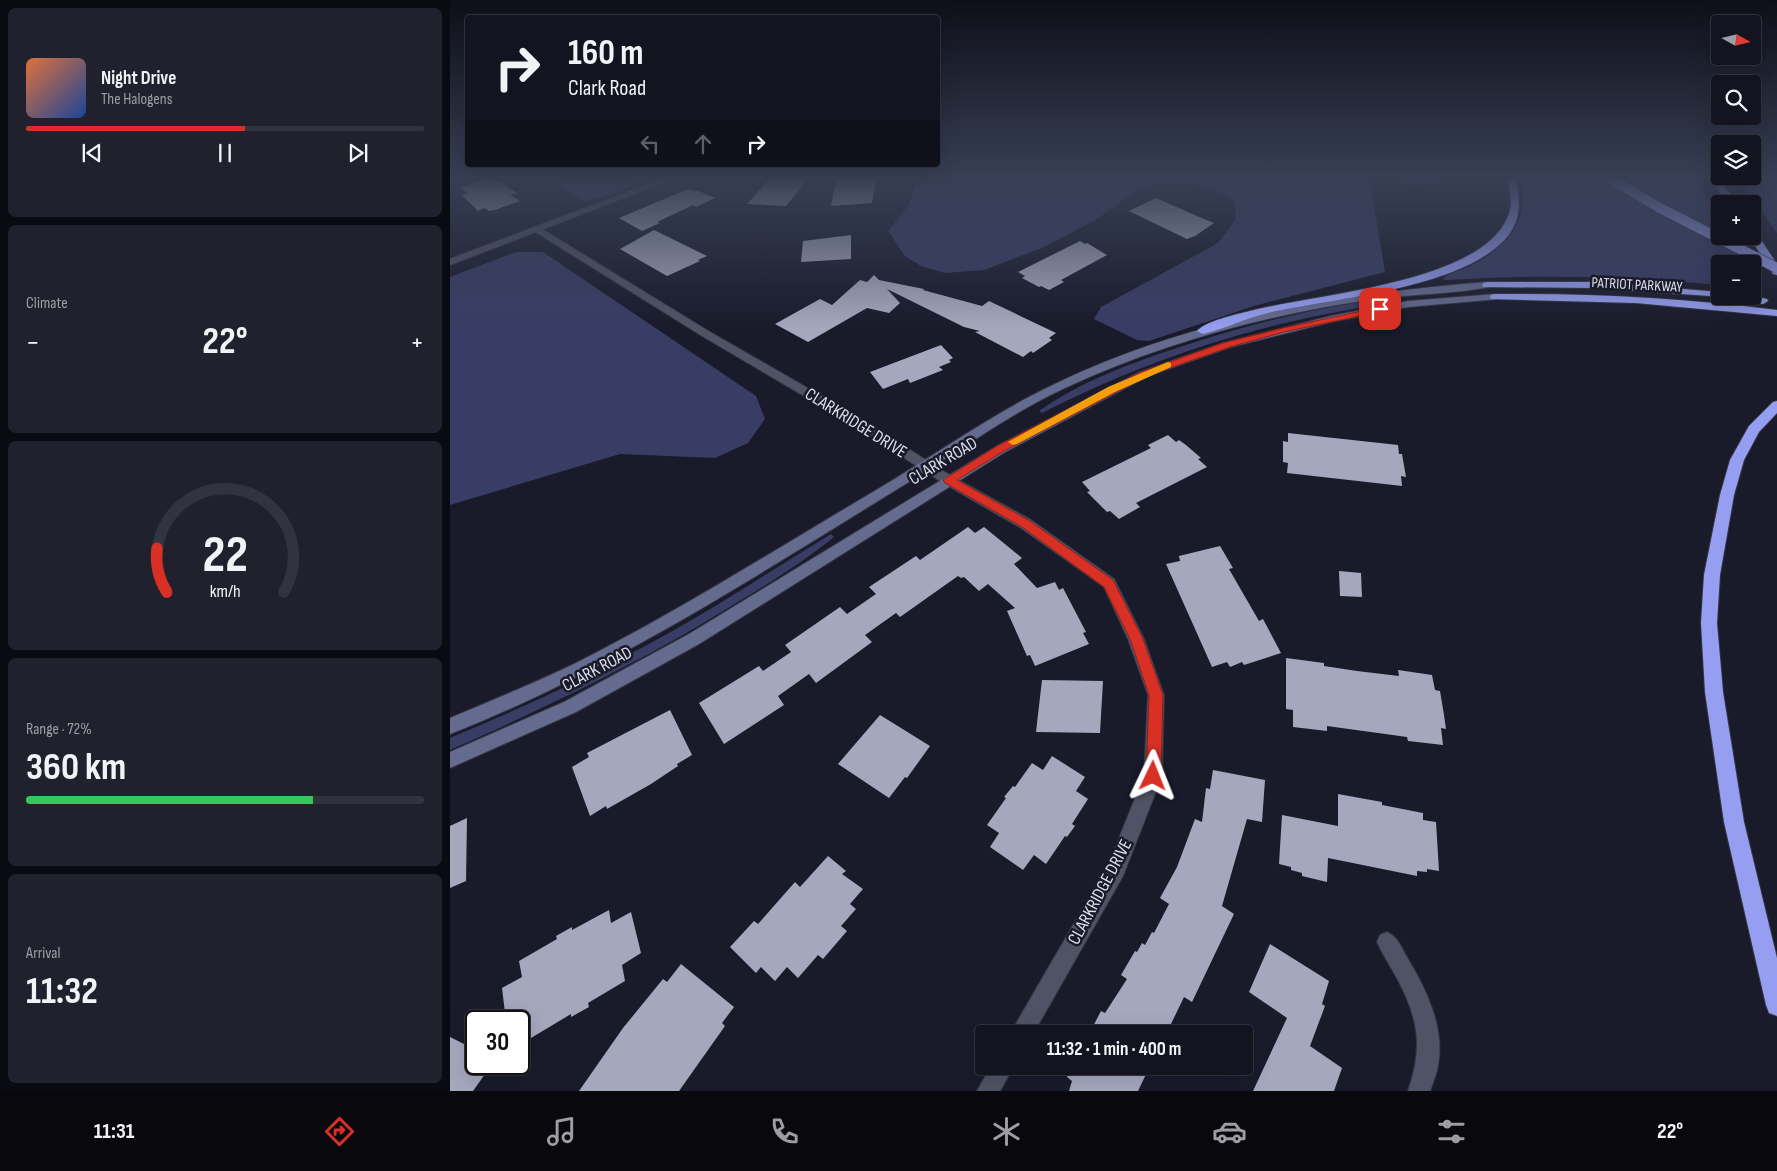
<!DOCTYPE html>
<meta charset="utf-8">
<style>
:root{--surface:#131420;--page:#20212d;--text:#f1f3f6;--muted:#9d9ea5;--line:#32333e;--accent:#d93025}
body{margin:0;font-family:"Sofia Sans Condensed",sans-serif;background:var(--page);color:var(--text);height:100vh;display:flex;flex-direction:column;font-size:19px;white-space:nowrap}
*{box-sizing:border-box;margin:0}
p{font-size:16px;color:var(--muted)}
.icon{flex:none;width:28px;height:28px;fill:none;stroke:currentColor;stroke-width:2;stroke-linecap:round;stroke-linejoin:round}
.map{position:relative;flex:1;overflow:hidden}
.panel{display:flex;flex-direction:column;gap:8px;padding:8px;background:#0a0b12;width:450px}
.panel>*{flex:none}
.guide{position:absolute;left:15px;top:15px;width:475px;height:152px;border-radius:5px;box-shadow:0 5px 20px #0002,0 0 0 1px var(--line);background:#131420;color:var(--text);overflow:hidden}
.needle{width:32px;rotate:98deg}
.controls{position:absolute;left:1261px;top:15px;display:grid;gap:10px}
.controls a{display:grid;place-items:center;width:50px;height:50px;border-radius:5px;background:var(--surface);box-shadow:0 5px 20px #0002,0 0 0 1px var(--line);font-size:25px}
.speed{position:absolute;left:15px;top:1010px;display:flex;gap:10px;font-size:25px;font-weight:700;text-align:center}
.speed>*{display:grid;place-content:center;width:65px;height:65px;border-radius:50%;background:var(--surface);box-shadow:0 5px 20px #0002,0 0 0 1px var(--line);line-height:1}
.speed .limit{border:2px solid #111;border-radius:8px;background:#fff;color:#111}
.pin{position:absolute;display:grid;place-items:center;width:42px;height:42px;color:#fff;margin:-21px;border-radius:10px;box-shadow:0 2px 8px #0006}
.me{position:absolute;width:55px;margin:-28px;rotate:2deg;stroke-linejoin:round;filter:drop-shadow(0 0 4px #0008)}
.turn{display:flex;align-items:center;gap:18px;height:105px;padding:0 20px;font-size:22px}
.turn .icon{width:65px;height:65px;stroke-width:2.5}
.turn b{display:block;font-size:35px;line-height:42px}
.lanes{display:flex;align-items:center;height:48px;padding:0 20px;background:#0003;justify-content:center;gap:25px;direction:ltr}
.lanes .off{opacity:.35}
.big{font-size:38px;font-weight:700;line-height:1.1}
.panel .widget{flex:1;display:flex;flex-direction:column;justify-content:center;gap:8px;min-width:0;padding:0 18px;border-radius:8px;background:var(--page)}
.panel .dial{align-items:center;gap:0}
.dial svg{height:130px;overflow:visible;fill:none;stroke:var(--line);stroke-width:7;stroke-linecap:round;text-anchor:middle}
.dial text{fill:var(--text);stroke:none}
.song{display:flex;align-items:center;gap:15px}
.cover{width:60px;height:60px;border-radius:8px;background:linear-gradient(135deg,hsl(20 70% 55%),hsl(220 70% 35%))}
.played{height:5px;border-radius:2px;background:linear-gradient(90deg,var(--accent) 55%,var(--line) 55%)}
.keys{display:flex;justify-content:space-around;direction:ltr}
.heat{display:flex;justify-content:space-between;align-items:center;font-size:28px;direction:ltr}
.charge{height:8px;border-radius:4px;background:linear-gradient(90deg,#34c759 72%,var(--line) 0)}
.trip{position:absolute;left:525px;top:1025px;width:278px;height:50px;border-radius:5px;background:var(--surface);box-shadow:0 5px 20px #0002,0 0 0 1px var(--line);font-weight:700;line-height:50px;text-align:center}
.tab-bar{display:flex;height:80px;justify-content:space-around;align-items:center;background:#08080d;color:var(--muted)}
.tab-bar .icon{width:35px;height:35px}
.tab-bar .selected{color:var(--accent)}
.tab-bar b{font-size:22px;color:var(--text)}
main{display:flex;flex:1;min-height:0}
.map>svg:first-child{display:block}
.green{fill:#393d65}
.building{fill:#a5a8bd}
.lines{fill:none;stroke-linecap:round;stroke-linejoin:round}
.minor-casing{stroke:#353642;stroke-width:2}
.tertiary-casing{stroke:#353642;stroke-width:2}
.secondary-casing{stroke:#353642;stroke-width:2}
.motorway-casing{stroke:#353642;stroke-width:2}
.minor{fill:#505365;fill-rule:evenodd}
.tertiary{fill:#505365;fill-rule:evenodd}
.secondary{fill:#656a8f;fill-rule:evenodd}
.motorway{fill:#959ef0;fill-rule:evenodd}
.motorway-bridge-casing{stroke:#353642;stroke-width:11;stroke-linecap:butt}
.motorway-bridge{stroke:#959ef0;stroke-width:10}
.route{fill:#d93025;stroke:#8d1f18}
.slow{fill:#f59e0b}
.labels{text-anchor:middle;dominant-baseline:central;stroke-width:5;stroke-linejoin:round;paint-order:stroke}
.far-street-label{font-size:15px;fill:#dddfea;stroke:#191b2b}
.street-label{font-size:18px;fill:#dddfea;stroke:#191b2b}
</style>
<main>
<section class="panel">
<div class="widget">
<div class="song"><i class="cover"></i><div><b>Night Drive</b><p>The Halogens</p></div></div>
<div class="played"></div>
<div class="keys"><svg class="icon" aria-label="previous" viewBox="0 0 24 24"><path d="M18 5L8 12l10 7zM5 5v14"/></svg><svg class="icon" aria-label="pause" viewBox="0 0 24 24"><path d="M8 5v14M16 5v14"/></svg><svg class="icon" aria-label="next" viewBox="0 0 24 24"><path d="M6 5l10 7-10 7zM19 5v14"/></svg></div>
</div>
<div class="widget"><p>Climate</p>
<div class="heat"><a>−</a><b class="big">22°</b><a>+</a></div>
</div>
<div class="widget dial"><svg viewBox="0 0 100 80">
<path d="M14 69A42 42 0 1 1 86 69"/>
<path d="M14 69A42 42 0 0 1 8 42" stroke="#d93025"/>
<text x="50" y="56" font-size="32" font-weight="700">22</text>
<text x="50" y="72" font-size="11">km/h</text>
</svg></div>
<div class="widget"><p>Range · 72%</p><b class="big">360 km</b><div class="charge"></div></div>
<div class="widget"><p>Arrival</p><b class="big">11:32</b></div>
</section>
<div class="map">
<svg width="1327" height="1091" viewBox="0 0 1327 1091">
<rect width="100%" height="100%" fill="#191b2b"/>
<path class="green" d="M94,176h113l-42,17 -31,9z
M467,176h452l16,96 -131,34 -105,35 -12,-1 -43,-21 7,-12 117,-64 18,-24 -1,-17 -15,-11 -27,-7 -30,-2 -23,6 -46,33 -52,27 -58,22 -39,3 -24,-7 -16,-10 -17,-25 21,-26z
M947,176h51c-17,7 -31,14 -49,6z
M1068,176h80l146,80 4,8h-28v21c-91,-8 -182,-11 -274,-5l-4,-1c7,-6 19,-9 28,-13 36,-18 64,-48 48,-90z
M1164,176h79l27,40v19z
M1286,176h41v57z
M66,252h27l213,144 9,23 -17,24 -33,15 -95,-4 -170,51v-228z
M934,298l4,5c-127,20 -231,52 -346,110l-3,-2c43,-30 92,-48 141,-64 68,-23 136,-39 204,-49z
M381,534l3,3c-32,26 -66,47 -101,68 -90,56 -186,102 -283,145v-12c84,-35 167,-74 245,-120 46,-27 90,-56 136,-84z"/>
<path class="building" d="M322,176h38l-24,30 -39,-2z
M387,176h39l-4,27 -41,3z
M39,178l5,4 5,-1 18,12 -7,2 10,6 -25,9 -6,1 -5,-3 -6,3 -16,-16 6,-2 -8,-5z
M238,189l6,2 2,-1 19,8 -19,9 -3,-2 -36,17 3,1 -18,8 -23,-13z
M706,198l41,18 17,7 -19,13 -8,3 -58,-28z
M204,230l53,26 -9,4 2,1 -33,15 -47,-27z
M401,235v24l-50,3 2,-21z
M630,241l5,3 2,-1 20,12 -46,25 3,2 -15,8 -8,-4 -2,1 -17,-9 3,-2 -7,-4z
M424,275l5,5 45,9 -1,1 59,16 7,-5 67,32 -7,5 3,2 -19,13 -2,-2 -8,6 -48,-25 5,-1 -16,-4 -77,-38 13,14 -11,10 -22,-5 -59,34 -33,-18 45,-25 12,6 28,-25 7,2z
M491,345l12,13 -4,2 2,2 -12,5 4,3 -33,13 -2,-4 -25,10 -13,-17z
M838,433l110,12 1,9h3l4,23 -5,-1 1,10 -115,-13 1,-10 -5,-1v-21l5,1z
M718,435l8,7 3,-2 7,5 15,13 -3,1 9,8 -71,36 4,4 -21,12 -9,-8 -3,1 -20,-20 3,-1 -8,-9 69,-34 -3,-3z
M518,527l7,6 9,-6 38,31 -8,6 23,24 18,-6 4,8 4,-2 23,44 -3,1 6,11 -54,22 -5,-11 -3,1 -20,-45 8,-3 -27,-24 -9,7 -15,-14 -3,1 -3,-2 -58,41 -4,-4 -31,22 7,7 -56,41 -7,-9 -31,22 6,9 -60,39 -25,-41 60,-37 4,5 28,-19 -6,-7 55,-38 7,7 29,-20 -7,-7 47,-31 4,4z
M770,546l13,22 -4,1 30,52 4,-2 18,34 -37,12 -2,-3 -12,5 -3,-5 -15,5 -46,-103 14,-3 -1,-5z
M889,571l22,2 1,24 -22,-1z
M836,658l38,5v3l33,5 42,5 -1,-6 34,5 3,15 5,1 4,24 2,14 -5,-1 2,17 -35,-4 -1,-4 -80,-11v5l-34,-4v-17l-7,-1z
M592,680l61,1 -3,52 -64,-1z
M220,710l22,45 -15,9 1,2 -27,18 -44,25 -1,-3 -16,10 -18,-49 17,-10 -2,-4z
M430,715l50,31 -23,32 -2,-1 -16,21 -51,-34z
M602,756l33,21 -9,14 12,8 -16,25 3,2 -8,11 -2,-1 -19,28 -12,-9 -11,15 -33,-23 9,-14 -12,-8 19,-27 -2,-1 9,-11 2,1 17,-24 11,7z
M763,770l52,10 -3,42 -15,-3 -25,87 12,8 -42,88 -8,-5 -13,27 14,10h-96l12,-23 4,2 22,-34 -6,-4 14,-24 2,1 5,-9 3,2 7,-13 2,1 15,-29 -9,-6 17,-31 18,-48 7,3 4,-34 4,1z
M888,794l44,8v3l41,8v7l13,2 3,49 -12,-2v3l-10,-1v5l-89,-18 -1,24 -25,-6v-3l-11,-3v-3l-12,-3 3,-49 56,11z
M17,818l-1,63 -16,7v-62z
M378,856l18,15 -4,3 21,15 -13,15 6,5 -15,17 6,5 -24,28 -5,-4 -20,23 -11,-11 -12,14 -14,-14 -5,6 -26,-26 24,-26 4,3 37,-42 5,5z
M159,910l2,13 20,-11 10,41 -19,12 3,16 -37,22 1,4 -18,10v-3l-40,24 -2,-17 -10,6v-6h-13l-4,-33 20,-11 -3,-16 38,-22 -1,-3 16,-9v3z
M820,944l59,37 -7,23 3,2 -15,40 32,22 -8,23h-81l34,-73 -38,-26z
M231,964l53,43 -12,16 3,3 -46,65h-100l44,-63 40,-49 4,3z
M0,1037l26,13v14h9l5,3 -17,24h-23z
M623,1066h77l-12,25h-69l3,-10 -5,-4z"/>
<g class="lines">
<g class="minor-casing">
<path id="minor" d="M87,226l173,106 148,85 95,60 78,43 83,59 30,60 20,56 -2,81 -39,100 -90,158h-23l99,-171 35,-87 4,-81 -20,-56 -24,-52 -83,-59 -78,-45 -93,-60 -148,-87 -168,-105v-4z
M937,932c11,5 15,17 21,27 18,30 37,69 30,106 -1,9 -5,17 -8,26h-22c15,-43 11,-71 -10,-111 -7,-13 -15,-25 -21,-38l3,-7z
M541,1066h23l-14,25h-23z"/>
</g>
<g class="tertiary-casing">
<path id="tertiary" d="M220,176h11l-231,89v-6z"/>
</g>
<g class="secondary-casing">
<path id="secondary" d="M1037,282l5,3 -2,2c-37,7 -76,7 -114,12 -107,15 -211,43 -309,88 -57,26 -109,65 -163,98 -147,90 -293,186 -454,249v-16c42,-18 85,-35 126,-55 103,-52 202,-115 302,-174 59,-35 115,-76 177,-105 135,-65 284,-90 432,-102z
M1045,294l5,3 -1,2 -91,8 -77,15 -100,25 -83,29 -143,76 -306,192 -123,68 -126,56v-16l114,-50 125,-68 308,-188 143,-74 83,-29 108,-27 77,-15z"/>
</g>
<g class="motorway-casing">
<path id="motorway" d="M1058,176h8c3,22 7,42 -9,61 -44,52 -175,61 -239,76 -23,5 -43,16 -65,21l-6,-3c9,-10 37,-16 49,-19 63,-18 246,-28 264,-102 3,-10 -2,-24 -2,-34z
M1259,176h8l20,28h-9z
M1302,230l3,1 22,33v11l-4,-1 -24,-38h3z
M1037,282h110l123,10v4h32l15,3 1,2 -5,3 -39,-7 -127,-9 -114,-1 -1,-2 1,-2z
M1045,294c95,-1 188,4 282,16v6l-141,-13 -145,-4 -1,-2 1,-2z
M1327,401v12l-18,19 -15,28 -10,35 -14,80 -3,48 6,69 21,130 33,136v58l-8,-3 -3,-8 -42,-183 -19,-130 -4,-69 3,-48 16,-80 10,-35 19,-34 24,-24z"/>
</g>
<use href="#minor" class="minor"/>
<use href="#tertiary" class="tertiary"/>
<use href="#secondary" class="secondary"/>
<use href="#motorway" class="motorway"/>
<g class="motorway-bridge-casing">
<path id="motorway-bridge" d="M1156,176l54,32 117,60"/>
</g>
<use href="#motorway-bridge" class="motorway-bridge"/>
</g>
<linearGradient id="sky" x2="0" y2="1"><stop stop-color="#0e0f18"/><stop offset="0.54" stop-color="#383f55"/><stop offset="1" stop-color="#383f55" stop-opacity="0"/></linearGradient>
<rect width="1327" height="328" fill="url(#sky)"/>
<path class="route" d="M930,307h3v4l-99,21 -54,15 -83,29 -143,75 -47,29 73,41 83,59 30,59 20,56 -2,81 -3,5 -5,2 -5,-2 -2,-5 3,-81 -19,-56 -26,-52 -82,-60 -77,-44 -2,-3 54,-34 144,-74 82,-29 60,-15z"/>
<path class="slow" d="M718,362l3,1v4l-56,25 -98,52 -4,1 -5,-3 100,-55z"/>
<g class="labels">
<g class="far-street-label">
<text transform="translate(1187 285) rotate(3)">PATRIOT PARKWAY</text>
</g>
<g class="street-label">
<text transform="translate(406 423) rotate(32)">CLARKRIDGE DRIVE</text>
<text transform="translate(493 461) rotate(-31)">CLARK ROAD</text>
<text transform="translate(147 669) rotate(-28)">CLARK ROAD</text>
<text transform="translate(650 892) rotate(-62)">CLARKRIDGE DRIVE</text>
</g>
</g>
</svg>
<div class="controls">
<a><svg class="needle" viewBox="-14 -14 28 28"><path d="M0-13l5 13h-10z" fill="#e53935"/><path d="M0 13l5-13h-10z" fill="#9d9ea5"/></svg></a>
<a><svg class="icon" aria-label="search" viewBox="0 0 24 24"><circle cx="10" cy="10" r="6"/><path d="M15 15l6 6"/></svg></a>
<a><svg class="icon" aria-label="layers" viewBox="0 0 24 24"><path d="M12 4l9 5-9 5-9-5zM3 14l9 5 9-5"/></svg></a>
<a>+</a>
<a>−</a>
</div>
<div class="speed"><div class="limit">30</div></div>
<div class="pin" style="left:930px;top:309px;background:#d93025"><svg class="icon" aria-label="arrive" viewBox="0 0 24 24"><path d="M6 21V4h12l-3 4 3 4H6"/></svg></div>
<svg class="me" style="left:703px;top:776px" viewBox="-20 -20 40 40"><path d="M0-17L14 15 0 8-14 15z" fill="#d93025" stroke="#fff" stroke-width="4"/></svg>
<div class="trip">11:32 · 1 min · 400 m</div>
<div class="guide">
<div class="turn"><svg class="icon" aria-label="right" viewBox="0 0 24 24"><path d="M7 20v-9h11M14 6l5 5-5 5"/></svg><div><b>160 m</b>Clark Road</div></div>
<div class="lanes"><svg class="icon off" aria-label="left" viewBox="0 0 24 24"><path d="M17 20v-9H6M10 6l-5 5 5 5"/></svg><svg class="icon off" aria-label="ahead" viewBox="0 0 24 24"><path d="M12 20V5M6 11l6-6 6 6"/></svg><svg class="icon" aria-label="right" viewBox="0 0 24 24"><path d="M7 20v-9h11M14 6l5 5-5 5"/></svg></div>
</div>
</div>
</main>
<nav class="tab-bar">
<b>11:31</b>
<svg class="icon selected" aria-label="directions" viewBox="0 0 24 24"><path d="M12 3l9 9-9 9-9-9zM9 14v-3h6M13 9l2 2-2 2"/></svg>
<svg class="icon" aria-label="music" viewBox="0 0 24 24"><path d="M9 18V5l10-2v13"/><circle cx="6" cy="18" r="3"/><circle cx="16" cy="16" r="3"/></svg>
<svg class="icon" aria-label="phone" viewBox="0 0 24 24"><path d="M5 4h4l2 5-3 2q2 4 5 5l2-3 5 2v4C11 20 4 13 5 4z"/></svg>
<svg class="icon" aria-label="climate" viewBox="0 0 24 24"><path d="M12 3v18M4 7l16 10M4 17L20 7"/></svg>
<svg class="icon" aria-label="car" viewBox="0 0 24 24"><path d="M5 17H2v-5l4-1 3-4h7l3 4 3 1v5h-3M9 17h6M6 11h13"/><circle cx="7" cy="17" r="2"/><circle cx="17" cy="17" r="2"/></svg>
<svg class="icon" aria-label="filters" viewBox="0 0 24 24"><path d="M4 7h16M4 17h16"/><circle cx="9" cy="7" r="2"/><circle cx="15" cy="17" r="2"/></svg>
<b>22°</b>
</nav>
